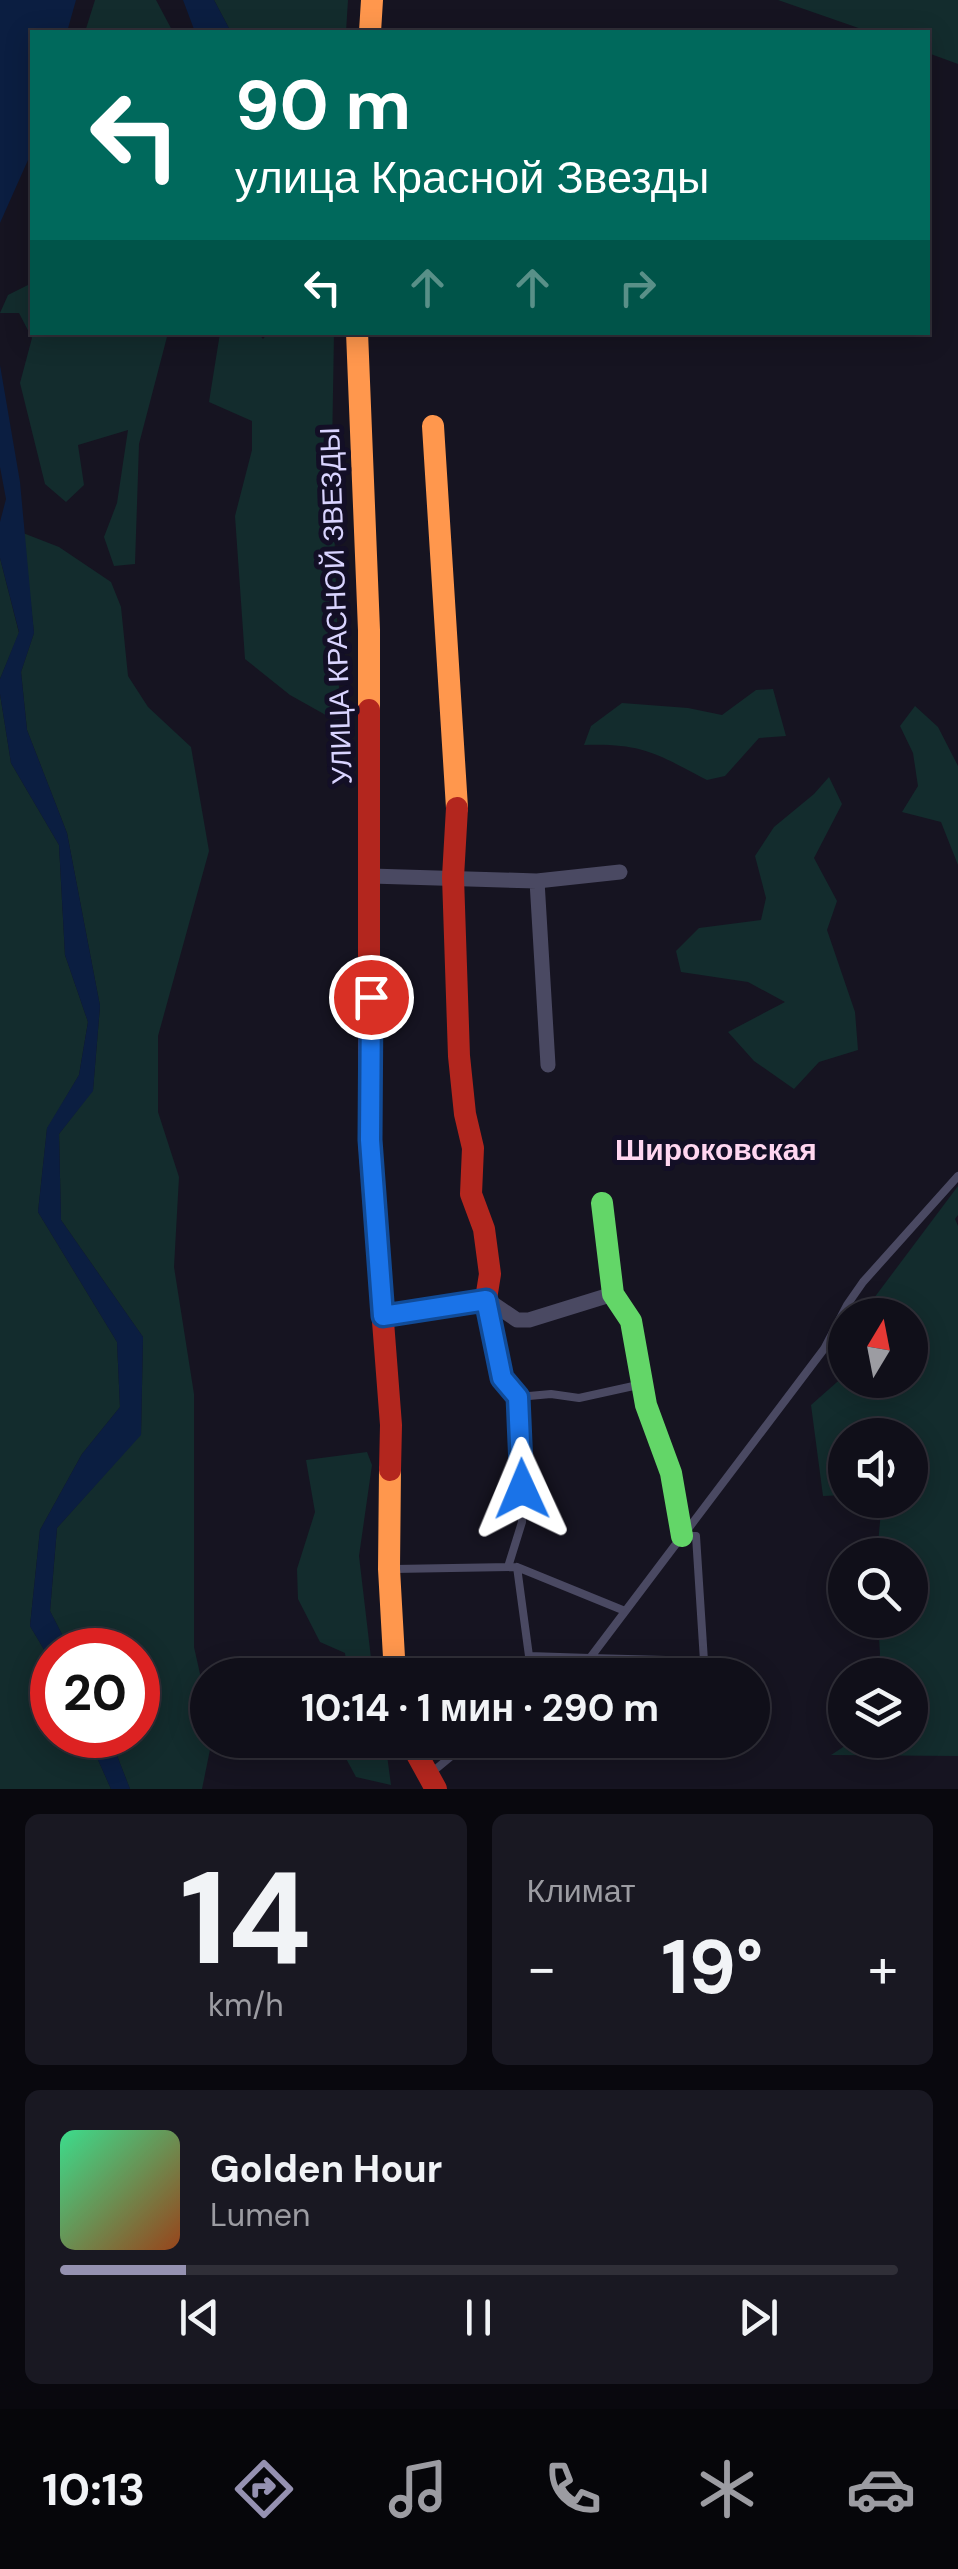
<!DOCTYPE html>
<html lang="ru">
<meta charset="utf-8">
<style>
:root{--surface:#100f19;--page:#191822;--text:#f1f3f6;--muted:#9c9ca2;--line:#302f38;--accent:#9591b1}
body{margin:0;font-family:"DM Sans",sans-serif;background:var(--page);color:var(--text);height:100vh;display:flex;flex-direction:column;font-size:38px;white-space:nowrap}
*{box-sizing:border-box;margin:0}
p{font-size:32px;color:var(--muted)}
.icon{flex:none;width:55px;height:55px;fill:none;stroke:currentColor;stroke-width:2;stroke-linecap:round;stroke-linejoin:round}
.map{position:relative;height:1789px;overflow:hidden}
.details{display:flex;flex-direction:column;gap:25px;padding:25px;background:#09080e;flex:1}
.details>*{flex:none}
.guide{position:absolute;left:30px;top:30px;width:900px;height:305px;border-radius:0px;box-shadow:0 5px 25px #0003,0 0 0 2px var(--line);background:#00695c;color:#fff;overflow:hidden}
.needle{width:65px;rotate:10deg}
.tools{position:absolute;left:828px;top:1298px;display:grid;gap:20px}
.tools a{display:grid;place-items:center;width:100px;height:100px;border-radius:50%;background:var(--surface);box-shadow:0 5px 25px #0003,0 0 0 2px var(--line);font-size:50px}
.speed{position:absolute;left:30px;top:1628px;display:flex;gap:20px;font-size:50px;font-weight:700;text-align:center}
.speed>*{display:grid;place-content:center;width:130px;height:130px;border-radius:50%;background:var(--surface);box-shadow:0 5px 25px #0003,0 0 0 2px var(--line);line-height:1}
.speed .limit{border:15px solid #d22;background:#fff;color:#111}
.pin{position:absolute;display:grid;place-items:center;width:85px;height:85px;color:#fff;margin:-42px;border:5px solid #fff;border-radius:50%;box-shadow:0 2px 10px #0007}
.me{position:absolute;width:110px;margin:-55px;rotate:359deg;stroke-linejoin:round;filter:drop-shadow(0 0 8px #0008)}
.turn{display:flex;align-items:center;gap:35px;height:210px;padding:0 40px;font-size:45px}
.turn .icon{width:130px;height:130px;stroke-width:2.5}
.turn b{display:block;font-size:70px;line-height:85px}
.lanes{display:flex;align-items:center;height:95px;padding:0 40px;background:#0003;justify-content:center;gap:50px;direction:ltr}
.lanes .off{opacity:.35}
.big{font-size:75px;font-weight:700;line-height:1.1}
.details .widget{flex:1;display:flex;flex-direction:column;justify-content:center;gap:15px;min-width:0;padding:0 35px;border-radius:15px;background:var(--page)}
.details .dial{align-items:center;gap:0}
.dial b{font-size:130px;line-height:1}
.song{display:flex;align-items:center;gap:30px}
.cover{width:120px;height:120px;border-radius:15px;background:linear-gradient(135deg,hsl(150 70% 55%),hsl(20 70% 35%))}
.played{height:10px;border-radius:5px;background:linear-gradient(90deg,var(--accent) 15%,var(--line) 15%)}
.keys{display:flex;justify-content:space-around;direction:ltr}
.heat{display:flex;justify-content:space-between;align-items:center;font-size:55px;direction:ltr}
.details .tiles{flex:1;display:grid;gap:25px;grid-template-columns:1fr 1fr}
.widget:last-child{grid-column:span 2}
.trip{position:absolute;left:190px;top:1658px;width:580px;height:100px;border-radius:50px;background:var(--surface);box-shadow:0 5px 25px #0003,0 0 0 2px var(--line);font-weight:700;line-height:100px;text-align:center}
.tab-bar{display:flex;height:160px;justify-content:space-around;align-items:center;background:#06060a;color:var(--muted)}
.tab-bar .icon{width:70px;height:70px}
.tab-bar .on{color:var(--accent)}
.tab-bar b{font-size:45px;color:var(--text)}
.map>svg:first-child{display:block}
.green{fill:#132c2d}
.water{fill:#0b1e41}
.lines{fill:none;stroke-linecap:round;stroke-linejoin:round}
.lane{stroke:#4a4962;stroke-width:8}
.street{stroke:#4a4962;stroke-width:15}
.fast{stroke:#63d668;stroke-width:22}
.slow{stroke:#ff974d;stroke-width:22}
.jam{stroke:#b3261e;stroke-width:22}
.route-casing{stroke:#114b97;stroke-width:25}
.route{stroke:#1a73e8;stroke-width:18}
.labels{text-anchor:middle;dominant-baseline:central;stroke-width:10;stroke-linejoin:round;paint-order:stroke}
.street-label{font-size:28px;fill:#d9d4ff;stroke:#130f26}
.neighbourhood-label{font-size:30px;font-weight:bold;fill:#ffd6f0;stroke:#130f26}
</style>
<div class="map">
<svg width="958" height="1789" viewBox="0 0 958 1789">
<rect width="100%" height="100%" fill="#161421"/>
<path class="green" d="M95,0h61l17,32h-88z
M214,0h134l-2,32h-115z
M778,0h180v64l-30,-11v-21h-58z
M32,283v49l136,1 -29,111 -4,120 -21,2 -10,-29 13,-34 11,-73 -50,15 6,40 -18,17 -21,-18 -25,-101 12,-45 -13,-25h-19l8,-18z
M220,333h38l5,6 5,-6h66l-2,118 8,272 -50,-28 -45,-36 -10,-143 17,-66v-29l-43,-19z
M23,533l36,14 52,35 10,25 7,69 20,31 43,40 18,104 -51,185v76l21,65 -5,90 20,127v253l13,58 1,35h4l-10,49h-72l-21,-54h29v-85h-68l-20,-39 7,-83 84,-94 2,-97 -82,-117 -2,-86 34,-44 7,-84 -33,-173 -40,-103 -6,-58 13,-39z
M0,558l19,75 -19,46z
M773,689l13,47 -27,2 -34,38 -18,4c-50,-26 -64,-37 -123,-35l7,-19 31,-23 66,5 34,7 34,-25z
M0,694l11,69 48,82 6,110 23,67 -9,53 -32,54 -9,83 79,130 3,65 -38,47 -42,76 -10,96 22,37v72h35l24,54h-111z
M915,706l23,21 20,39v99l-17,-43 -39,-10 16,-26 -5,-33 -13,-27z
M829,777l13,27 -28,54 23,43 -10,29 28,82 3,38 -39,12 -25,27 -40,-28 -26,-29 57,-30 -37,-20 -67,-10 -5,-21 23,-23 62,-8 5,-22 -11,-42 19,-29 40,-33z
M958,1186v29l-3,4 3,7v530l-127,-1 23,-15h56v-65h-34l4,-21 -2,-34h32v-65h-33l5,-55h28v-65h-65v60l-22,1 -12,-91 34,-30v5h65v-65h-45v-5z
M367,1452l5,13 -13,91 14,119h-25l-3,-22 -25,-11 -22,-43 -1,-30 18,-57 -9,-52z
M336,1740h49l6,45 -35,-8z"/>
<path class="water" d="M0,0h76l-9,32h-35v119l-32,72z
M183,0h31l17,32h-36z
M0,365l20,117 14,151 -13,39 6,58 40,103 33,173 -7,85 -34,43 2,86 82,117 -2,98 -84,93 -7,83 20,39h-18v13l-22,-37 10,-96 42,-76 38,-47 -3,-65 -79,-130 9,-84 32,-53 9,-53 -23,-67 -6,-110 -48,-82 -11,-69v-15l19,-47 -19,-74v-36l6,-23 -6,-32z
M87,1735h22l21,54h-19z"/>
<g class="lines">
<path class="lane" d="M486,1301l15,77 17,19 33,-3 28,4 59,-13
M688,1529l136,-180 23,-44 16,-23 95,-106
M687,1536h9l8,125
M508,1567l14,-45 -4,-125
M517,1567l108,44
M394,1569l123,-2 12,89 61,2 89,-118
M590,1658l114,3 3,14
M431,1773l40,-33"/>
<path class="street" d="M371,876l166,5 83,-9
M537,881l11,184
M383,1316l103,-17 31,21h12l84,-26"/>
<path class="fast" d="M602,1203l11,91 18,27 15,84 25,68 11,63"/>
<path class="slow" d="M370,32l2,-32
M357,332l12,298v80
M433,426l24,382
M390,1470l-1,99 6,106"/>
<path class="jam" d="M369,710v430l22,285 -1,45
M457,808l-4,69 6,179 6,58 8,34 -2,46 13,35 6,45 -4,25
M409,1740l27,49"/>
</g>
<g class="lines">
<g class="route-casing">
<path id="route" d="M371,997l-1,143 13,176 103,-16 16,78 16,19 4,92"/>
</g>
<use href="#route" class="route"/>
</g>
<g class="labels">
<g class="street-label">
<text transform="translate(336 606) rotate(-92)">УЛИЦА КРАСНОЙ ЗВЕЗДЫ</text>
</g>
<g class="neighbourhood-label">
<text x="716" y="1149">Широковская</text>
</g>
</g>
</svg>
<div class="tools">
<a><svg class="needle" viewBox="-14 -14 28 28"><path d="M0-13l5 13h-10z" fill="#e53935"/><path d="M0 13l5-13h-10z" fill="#9c9ca2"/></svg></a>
<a><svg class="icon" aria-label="sound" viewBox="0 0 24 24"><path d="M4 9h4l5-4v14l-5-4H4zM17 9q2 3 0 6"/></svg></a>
<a><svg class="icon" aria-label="search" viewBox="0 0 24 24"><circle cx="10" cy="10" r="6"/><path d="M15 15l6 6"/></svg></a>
<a><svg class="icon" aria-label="layers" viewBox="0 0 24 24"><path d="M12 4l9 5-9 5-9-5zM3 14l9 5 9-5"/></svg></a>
</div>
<div class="speed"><div class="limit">20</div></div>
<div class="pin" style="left:371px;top:997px;background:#d93025"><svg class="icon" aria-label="arrive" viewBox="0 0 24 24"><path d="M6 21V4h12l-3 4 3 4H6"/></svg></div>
<svg class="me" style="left:522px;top:1489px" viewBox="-20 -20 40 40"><path d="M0-17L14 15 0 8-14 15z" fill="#1a73e8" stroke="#fff" stroke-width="4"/></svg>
<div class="trip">10:14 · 1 мин · 290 m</div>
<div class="guide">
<div class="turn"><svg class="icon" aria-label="left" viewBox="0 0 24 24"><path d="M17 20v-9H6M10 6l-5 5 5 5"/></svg><div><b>90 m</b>улица Красной Звезды</div></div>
<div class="lanes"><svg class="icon" aria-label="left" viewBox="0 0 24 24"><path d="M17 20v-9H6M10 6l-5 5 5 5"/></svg><svg class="icon off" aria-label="ahead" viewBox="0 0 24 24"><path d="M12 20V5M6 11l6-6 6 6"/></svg><svg class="icon off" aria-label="ahead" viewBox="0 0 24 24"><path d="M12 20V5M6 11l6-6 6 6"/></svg><svg class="icon off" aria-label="right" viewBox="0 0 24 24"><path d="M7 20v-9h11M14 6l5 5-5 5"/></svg></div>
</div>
</div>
<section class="details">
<div class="tiles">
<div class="widget dial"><b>14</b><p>km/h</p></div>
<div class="widget"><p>Климат</p>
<div class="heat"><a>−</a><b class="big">19°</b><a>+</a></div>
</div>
<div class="widget">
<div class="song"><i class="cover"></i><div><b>Golden Hour</b><p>Lumen</p></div></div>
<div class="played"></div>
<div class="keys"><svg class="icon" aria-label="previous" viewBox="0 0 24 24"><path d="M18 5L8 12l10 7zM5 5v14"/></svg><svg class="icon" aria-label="pause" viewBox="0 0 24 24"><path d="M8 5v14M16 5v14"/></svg><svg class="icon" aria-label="next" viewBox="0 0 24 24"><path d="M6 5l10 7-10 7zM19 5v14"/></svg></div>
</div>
</div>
</section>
<nav class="tab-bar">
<b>10:13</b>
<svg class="icon on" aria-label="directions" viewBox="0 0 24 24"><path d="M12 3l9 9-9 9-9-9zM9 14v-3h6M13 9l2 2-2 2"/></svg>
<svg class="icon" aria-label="music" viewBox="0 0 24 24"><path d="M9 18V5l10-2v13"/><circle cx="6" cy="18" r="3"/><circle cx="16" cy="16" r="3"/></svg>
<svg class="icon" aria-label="phone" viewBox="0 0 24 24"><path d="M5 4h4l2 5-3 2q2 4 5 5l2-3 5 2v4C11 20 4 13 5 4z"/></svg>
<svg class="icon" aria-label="climate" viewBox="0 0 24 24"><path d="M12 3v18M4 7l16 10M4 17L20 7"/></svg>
<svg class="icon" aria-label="car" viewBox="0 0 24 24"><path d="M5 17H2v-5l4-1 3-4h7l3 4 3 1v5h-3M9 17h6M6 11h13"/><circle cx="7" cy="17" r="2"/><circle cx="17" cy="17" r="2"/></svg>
</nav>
